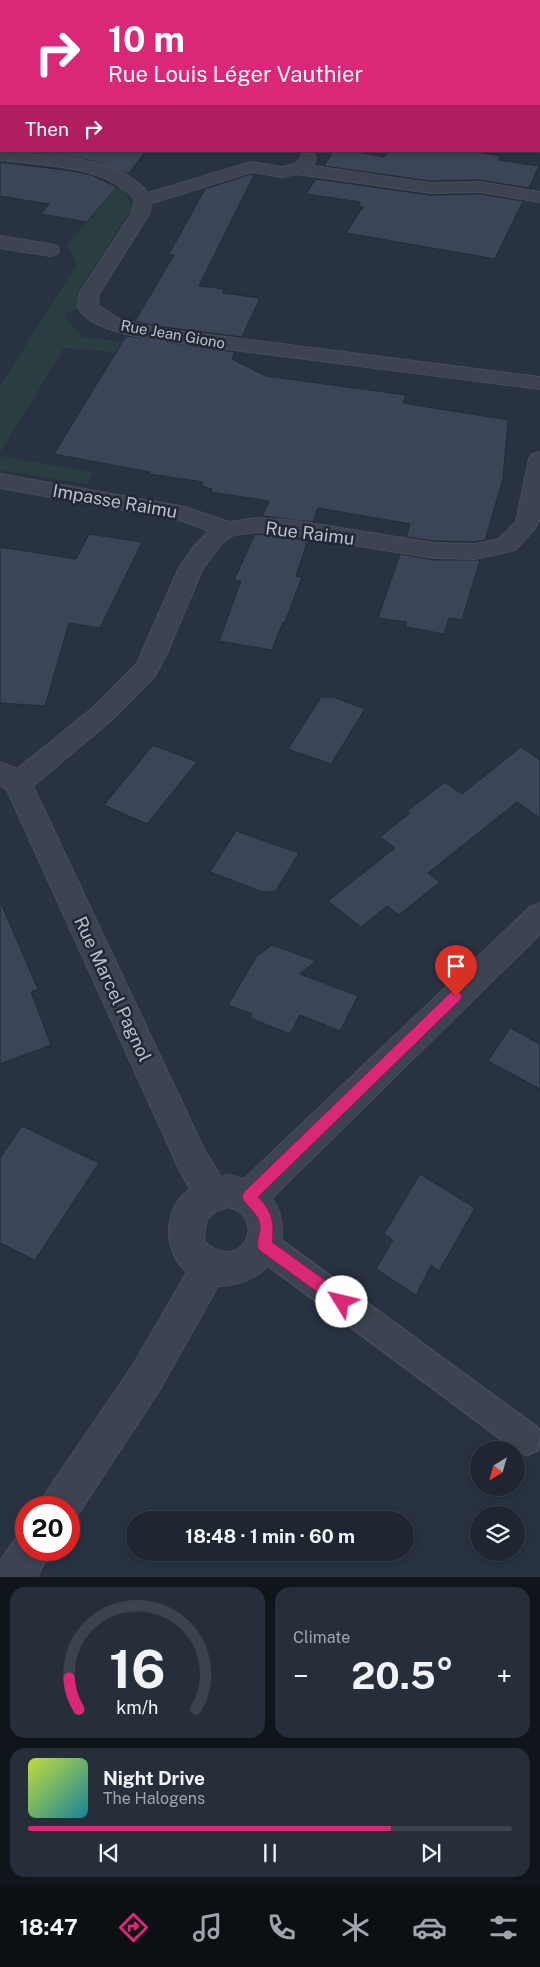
<!DOCTYPE html>
<meta charset="utf-8">
<style>
:root{--surface:#1e2631;--page:#262e39;--text:#f1f3f6;--muted:#a1a5ab;--line:#3c434d;--accent:#db2777}
body{margin:0;font-family:"Public Sans",sans-serif;background:var(--page);color:var(--text);height:100vh;display:flex;flex-direction:column;font-size:19px;white-space:nowrap}
*{box-sizing:border-box;margin:0}
p{font-size:16px;color:var(--muted)}
.icon{flex:none;width:28px;height:28px;fill:none;stroke:currentColor;stroke-width:2;stroke-linecap:round;stroke-linejoin:round}
.map{position:relative;height:1577px;overflow:hidden}
.drawer{display:flex;flex-direction:column;gap:10px;padding:10px;background:#10151b;flex:1}
.drawer>*{flex:none}
.banner{position:absolute;left:0px;top:0px;width:540px;height:152px;box-shadow:0 2px 8px #0003,0 0 0 1px var(--line);background:#db2777;color:#fff;overflow:hidden}
.needle{width:32px;rotate:217deg}
.controls{position:absolute;left:470px;top:1441px;display:grid;gap:10px}
.controls a{display:grid;place-items:center;width:55px;height:55px;border-radius:50%;background:var(--surface);box-shadow:0 2px 8px #0003,0 0 0 1px var(--line);font-size:25px}
.speed{position:absolute;left:15px;top:1496px;display:flex;gap:10px;font-size:25px;font-weight:700;text-align:center}
.speed>*{display:grid;place-content:center;width:65px;height:65px;border-radius:50%;background:var(--surface);box-shadow:0 2px 8px #0003,0 0 0 1px var(--line);line-height:1}
.speed .limit{border:8px solid #d22;background:#fff;color:#111}
.pin{position:absolute;display:grid;place-items:center;width:42px;height:42px;color:#fff;margin:-51px -21px;border-radius:50% 50% 50% 0;rotate:-45deg;box-shadow:0 0 5px #0007}
.pin .icon{rotate:45deg}
.me{position:absolute;width:55px;margin:-28px;rotate:306deg;stroke-linejoin:round;filter:drop-shadow(0 0 4px #0008)}
.turn{display:flex;align-items:center;gap:18px;height:105px;padding:0 25px;font-size:22px}
.turn .icon{width:65px;height:65px;stroke-width:2.5}
.turn b{display:block;font-size:35px;line-height:42px}
.then{display:flex;align-items:center;height:48px;padding:0 25px;background:#0003;gap:10px;font-size:19px}
.big{font-size:38px;font-weight:700;line-height:1.1}
.drawer .card{flex:1;display:flex;flex-direction:column;justify-content:center;gap:8px;min-width:0;padding:0 18px;border-radius:15px;background:var(--page)}
.drawer .dial{align-items:center;gap:0}
.dial svg{height:130px;overflow:visible;fill:none;stroke:var(--line);stroke-width:7;stroke-linecap:round;text-anchor:middle}
.dial text{fill:var(--text);stroke:none}
.song{display:flex;align-items:center;gap:15px}
.cover{width:60px;height:60px;border-radius:8px;background:linear-gradient(135deg,hsl(70 70% 55%),hsl(190 70% 35%))}
.played{height:5px;border-radius:2px;background:linear-gradient(90deg,var(--accent) 75%,var(--line) 75%)}
.keys{display:flex;justify-content:space-around;direction:ltr}
.heat{display:flex;justify-content:space-between;align-items:center;font-size:28px;direction:ltr}
.drawer .tiles{flex:1;display:grid;gap:10px;grid-template-columns:1fr 1fr}
.card:last-child{grid-column:span 2}
.trip{position:absolute;left:126px;top:1511px;width:288px;height:50px;border-radius:25px;background:var(--surface);box-shadow:0 2px 8px #0003,0 0 0 1px var(--line);font-weight:700;line-height:50px;text-align:center}
.tab-bar{display:flex;height:80px;justify-content:space-around;align-items:center;background:#0c0f14;color:var(--muted)}
.tab-bar .icon{width:35px;height:35px}
.tab-bar .selected{color:var(--accent)}
.tab-bar b{font-size:22px;color:var(--text)}
.map>svg:first-child{display:block}
.green{fill:#2a3e42}
.building{fill:#3b4557;stroke:#232b39}
.lines{fill:none;stroke-linecap:round;stroke-linejoin:round}
.lane-casing{stroke:#464d5b;stroke-width:3}
.street-casing{stroke:#464d5b;stroke-width:2}
.lane{fill:#3c4451;fill-rule:evenodd}
.street{fill:#3c4451;fill-rule:evenodd}
.route{fill:#db2777;stroke:#8e194d}
.labels{text-anchor:middle;dominant-baseline:central;stroke-width:5;stroke-linejoin:round;paint-order:stroke}
.far-street-label{font-size:15px;fill:#babfcb;stroke:#212937}
.street-label{font-size:18px;fill:#babfcb;stroke:#212937}
</style>
<div class="map">
<svg width="540" height="1577" viewBox="0 0 540 1577">
<rect width="100%" height="100%" fill="#283241"/>
<path class="green" d="M117,184l8,5 7,19 -56,87 6,13 -18,6 17,23 47,5 -4,11 -60,-5 -64,105v-67l77,-122 -10,-18z
M0,456l93,16 -6,12 -87,-14z"/>
<path class="building" d="M19,151h127l-18,23 -34,-13z
M333,151h19l32,6 4,-6h84l29,5 -2,4 40,6 -10,22 -49,-8 -50,1 -106,-15z
M0,162l72,9 19,4 26,12 -30,35 -46,-8 8,-10 -49,-8z
M251,174l3,1 -55,111 25,3 -1,4 37,5 -18,39 -87,-11 -20,-5 39,-66 -5,-1 36,-65z
M316,179l114,16 50,-1 43,7 -28,58 -149,-26 17,-26 -5,-1 2,-4 -54,-8z
M126,336l109,16 -3,7 34,17 140,19 -3,8 105,17 -5,59 -18,61 -10,2 -41,-1 -28,-4 4,-13 -92,-16 -5,14 -51,-6 7,-15 -58,-9 1,-3 -11,-3 2,-4 -54,-8 1,-2 -96,-18z
M89,534l53,8 -42,86 -31,-5 -24,83 -45,-3v-156l76,12z
M255,534l53,6 -12,36 6,1 -17,45h-2l-11,28 -53,-9 22,-60 -7,-1z
M400,554l34,6h46l-18,60 -13,-2 -5,16 -38,-7v-5l-28,-4z
M321,697h12l32,12 -34,55 -43,-15z
M153,745l44,17 -50,62 -43,-19z
M521,747l19,13v58l-23,-16 -89,71 12,9 -41,33 -12,-9 -26,21 -33,-26 67,-53 -15,-11 30,-24 -3,-2 38,-29 17,12z
M236,831l63,22 -24,39h-12l-53,-20z
M0,901l38,88 -7,3 20,53 -51,19z
M272,945l44,16 -16,13 58,22 -18,35 -40,-16 -10,19 -40,-16 2,-4 -24,-9 28,-48z
M510,1028l30,16v45l-52,-28z
M22,1126l77,37 -64,97 -35,-17v-85z
M420,1174l55,34 -36,63 -8,-6 -15,30 -40,-26 17,-29 -9,-6z"/>
<g class="lines">
<g class="lane-casing">
<path id="lane" d="M264,1231l10,4 264,193 2,4 -2,18 -11,5 -11,-5 -262,-195 -4,-10 4,-10z"/>
</g>
<g class="street-casing">
<path id="street" d="M0,150c6,3 21,3 30,4 38,4 92,6 118,39l103,-31 31,5 10,-2 7,-4 3,-7h12l2,4 -3,8 117,17 50,-1 60,10v10l-60,-10 -50,1 -133,-19 -15,3 -30,-5 -100,31 -3,11 -50,80 -1,11 19,13 38,10 385,49v12l-385,-49c-18,-3 -72,-13 -77,-34 0,-3 1,-9 1,-12l52,-80 4,-14c-27,-35 -94,-35 -135,-40z
M0,236l50,8 7,2 2,4 -2,4 -7,2 -50,-8z
M540,452v67l-6,11 -19,20 -40,9 -41,-1 -137,-22 -39,-4 -24,3 -12,8 -20,27 -34,81 -13,25 -42,43 -80,67 171,363 17,28 8,-2 15,4 286,-272 10,-4v31l-268,264c28,44 -5,88 -54,88l-59,105 -86,131 -4,2v-16h-30l6,-14 88,-129 54,-93c-25,-20 -24,-65 3,-83l-10,-18 -173,-381 -7,-5v-23l17,7 78,-63 42,-43 41,-93 15,-23 16,-16 -29,-11 -180,-32v-14l185,33 44,15 29,-4 39,3 137,22 41,1 24,-5 17,-17 13,-63 3,-5zM229,1207c13,4 18,10 20,24 -6,25 -28,27 -45,10 1,-21 2,-29 25,-34z
M26,1532v18h25l-14,27h-37v-16l17,-25z"/>
</g>
<use href="#lane" class="lane"/>
<use href="#street" class="street"/>
</g>
<path class="route" d="M456,990l4,2 2,4 -2,4 -202,197c14,14 17,26 14,45l76,55 2,5 -2,5 -6,3 -83,-60c-4,-9 2,-17 1,-25 -2,-13 -14,-18 -18,-28l2,-5 207,-200z"/>
<g class="labels">
<g class="far-street-label">
<text transform="translate(173 334) rotate(10)">Rue Jean Giono</text>
</g>
<g class="street-label">
<text transform="translate(115 501) rotate(10)">Impasse Raimu</text>
<text transform="translate(310 533) rotate(7)">Rue Raimu</text>
<text transform="translate(113 989) rotate(65)">Rue Marcel Pagnol</text>
</g>
</g>
</svg>
<div class="controls">
<a><svg class="needle" viewBox="-14 -14 28 28"><path d="M0-13l5 13h-10z" fill="#e53935"/><path d="M0 13l5-13h-10z" fill="#a1a5ab"/></svg></a>
<a><svg class="icon" aria-label="layers" viewBox="0 0 24 24"><path d="M12 4l9 5-9 5-9-5zM3 14l9 5 9-5"/></svg></a>
</div>
<div class="speed"><div class="limit">20</div></div>
<div class="pin" style="left:456px;top:996px;background:#d93025"><svg class="icon" aria-label="arrive" viewBox="0 0 24 24"><path d="M6 21V4h12l-3 4 3 4H6"/></svg></div>
<svg class="me" style="left:342px;top:1302px" viewBox="-20 -20 40 40"><circle r="19" fill="#fff"/><path d="M0-13L10 11 0 6-10 11z" fill="#db2777"/></svg>
<div class="trip">18:48 · 1 min · 60 m</div>
<div class="banner">
<div class="turn"><svg class="icon" aria-label="right" viewBox="0 0 24 24"><path d="M7 20v-9h11M14 6l5 5-5 5"/></svg><div><b>10 m</b>Rue Louis Léger Vauthier</div></div>
<div class="then">Then<svg class="icon" aria-label="right" viewBox="0 0 24 24"><path d="M7 20v-9h11M14 6l5 5-5 5"/></svg></div>
</div>
</div>
<section class="drawer">
<div class="tiles">
<div class="card dial"><svg viewBox="0 0 100 80">
<path d="M14 69A42 42 0 1 1 86 69"/>
<path d="M14 69A42 42 0 0 1 8 50" stroke="#db2777"/>
<text x="50" y="56" font-size="32" font-weight="700">16</text>
<text x="50" y="72" font-size="11">km/h</text>
</svg></div>
<div class="card"><p>Climate</p>
<div class="heat"><a>−</a><b class="big">20.5°</b><a>+</a></div>
</div>
<div class="card">
<div class="song"><i class="cover"></i><div><b>Night Drive</b><p>The Halogens</p></div></div>
<div class="played"></div>
<div class="keys"><svg class="icon" aria-label="previous" viewBox="0 0 24 24"><path d="M18 5L8 12l10 7zM5 5v14"/></svg><svg class="icon" aria-label="pause" viewBox="0 0 24 24"><path d="M8 5v14M16 5v14"/></svg><svg class="icon" aria-label="next" viewBox="0 0 24 24"><path d="M6 5l10 7-10 7zM19 5v14"/></svg></div>
</div>
</div>
</section>
<nav class="tab-bar">
<b>18:47</b>
<svg class="icon selected" aria-label="directions" viewBox="0 0 24 24"><path d="M12 3l9 9-9 9-9-9zM9 14v-3h6M13 9l2 2-2 2"/></svg>
<svg class="icon" aria-label="music" viewBox="0 0 24 24"><path d="M9 18V5l10-2v13"/><circle cx="6" cy="18" r="3"/><circle cx="16" cy="16" r="3"/></svg>
<svg class="icon" aria-label="phone" viewBox="0 0 24 24"><path d="M5 4h4l2 5-3 2q2 4 5 5l2-3 5 2v4C11 20 4 13 5 4z"/></svg>
<svg class="icon" aria-label="climate" viewBox="0 0 24 24"><path d="M12 3v18M4 7l16 10M4 17L20 7"/></svg>
<svg class="icon" aria-label="car" viewBox="0 0 24 24"><path d="M5 17H2v-5l4-1 3-4h7l3 4 3 1v5h-3M9 17h6M6 11h13"/><circle cx="7" cy="17" r="2"/><circle cx="17" cy="17" r="2"/></svg>
<svg class="icon" aria-label="filters" viewBox="0 0 24 24"><path d="M4 7h16M4 17h16"/><circle cx="9" cy="7" r="2"/><circle cx="15" cy="17" r="2"/></svg>
</nav>
